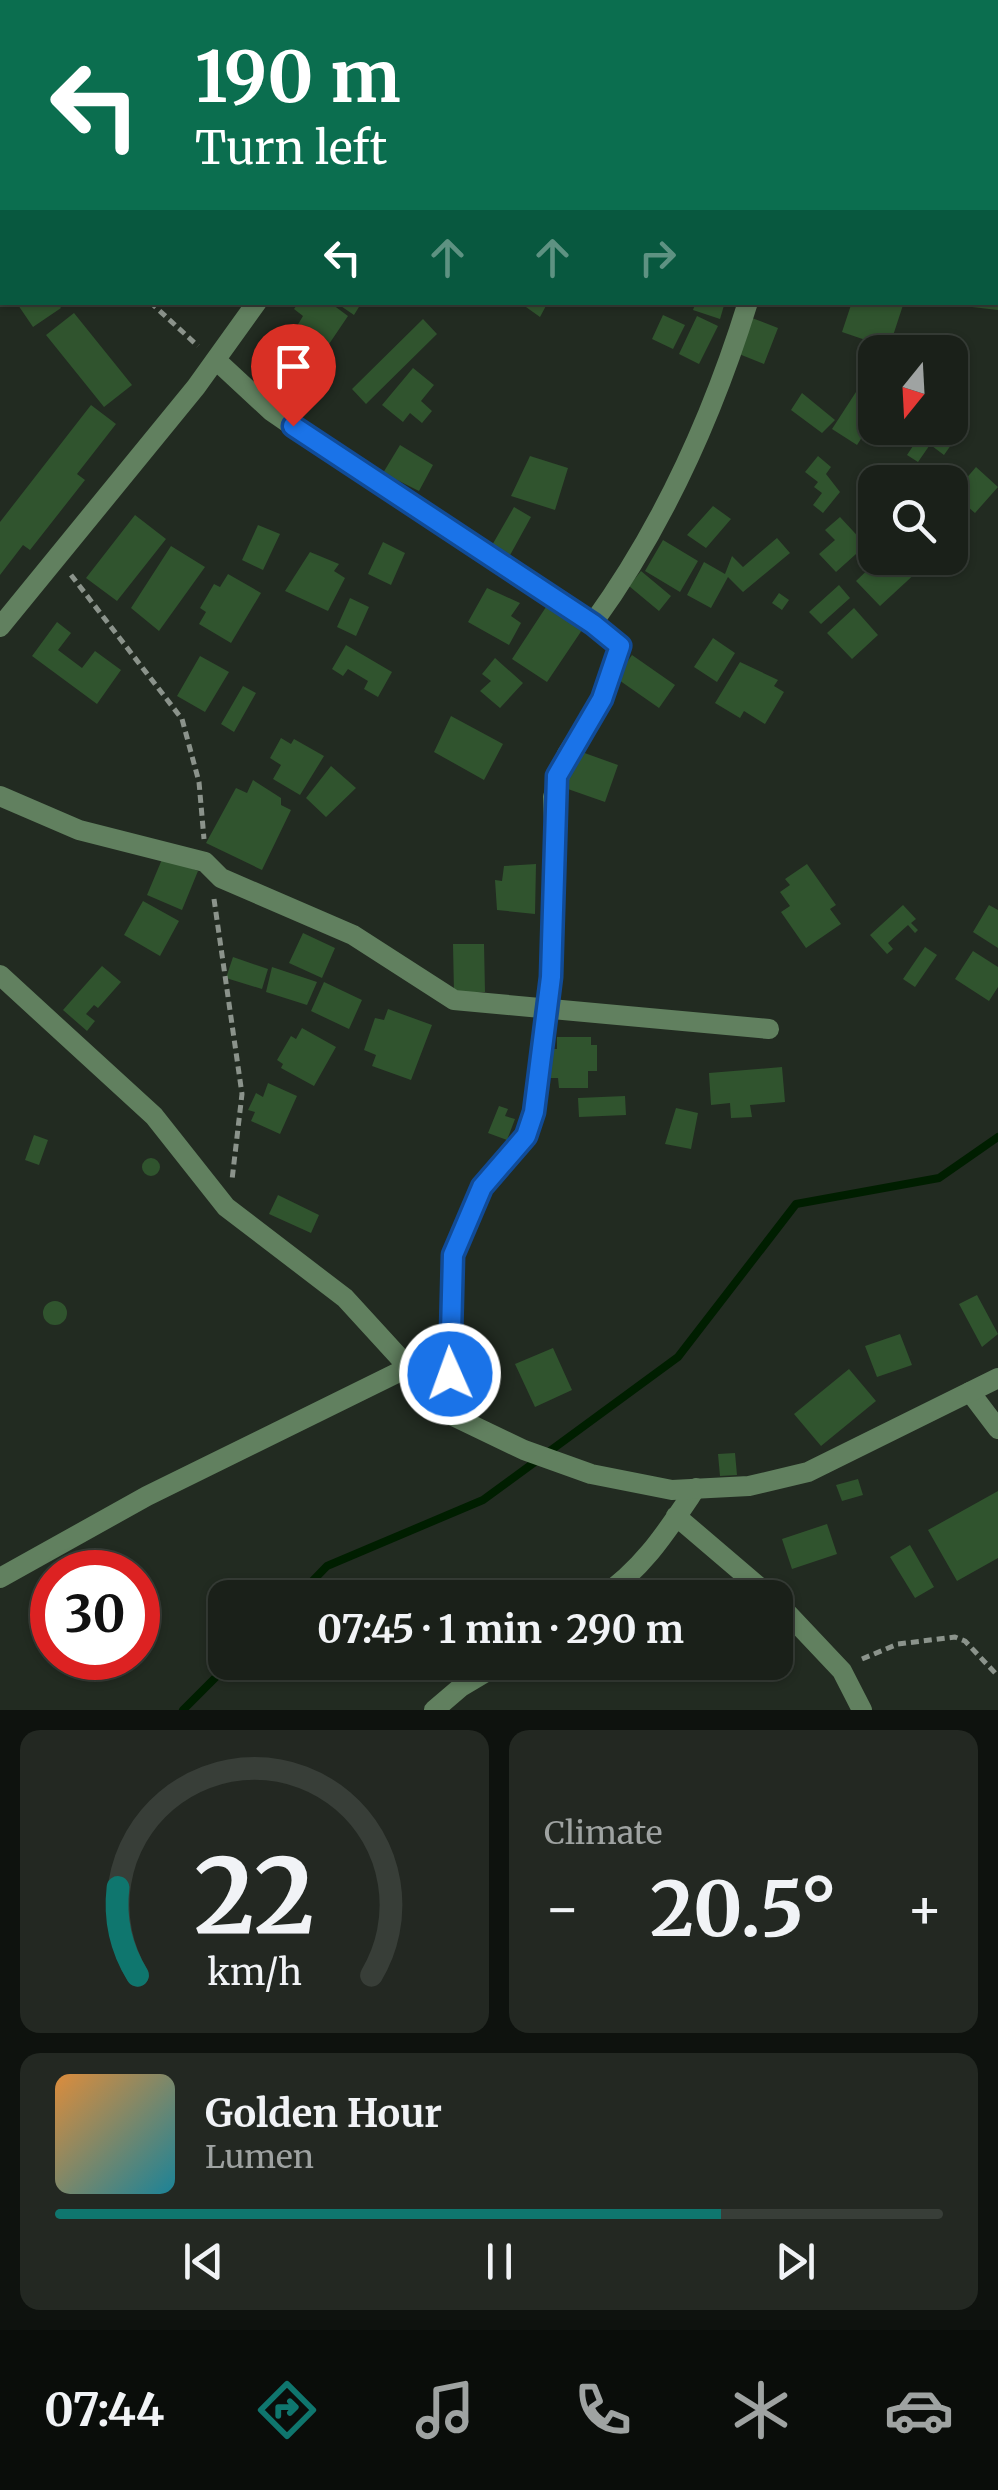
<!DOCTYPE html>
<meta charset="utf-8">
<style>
:root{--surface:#1a2019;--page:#232822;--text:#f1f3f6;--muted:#9fa3a2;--line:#383e38;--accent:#0f766e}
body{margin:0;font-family:Merriweather,serif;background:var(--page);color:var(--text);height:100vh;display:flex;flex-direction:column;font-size:38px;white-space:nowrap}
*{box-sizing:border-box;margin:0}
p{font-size:32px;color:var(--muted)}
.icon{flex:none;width:55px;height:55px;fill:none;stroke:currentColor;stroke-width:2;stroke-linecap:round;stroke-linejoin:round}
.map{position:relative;height:1710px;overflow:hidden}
.details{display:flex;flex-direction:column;gap:20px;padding:20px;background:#0e120e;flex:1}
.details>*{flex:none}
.guide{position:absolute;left:0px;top:0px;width:1000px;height:305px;box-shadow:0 2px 8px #0004,0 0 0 2px var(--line);background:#0b6e4f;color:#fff;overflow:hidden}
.needle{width:65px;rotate:198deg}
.controls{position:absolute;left:858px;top:335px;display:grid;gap:20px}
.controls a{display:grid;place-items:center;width:110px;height:110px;border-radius:20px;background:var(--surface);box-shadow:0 2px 8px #0004,0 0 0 2px var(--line);font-size:50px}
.speed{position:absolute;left:30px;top:1550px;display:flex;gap:20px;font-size:50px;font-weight:700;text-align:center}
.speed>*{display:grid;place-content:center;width:130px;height:130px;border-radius:50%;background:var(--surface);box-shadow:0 2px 8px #0004,0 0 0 2px var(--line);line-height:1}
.speed .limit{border:15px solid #d22;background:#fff;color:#111}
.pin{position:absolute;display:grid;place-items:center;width:85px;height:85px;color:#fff;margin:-102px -42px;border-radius:50% 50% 50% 0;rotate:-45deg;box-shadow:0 0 10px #0007}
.pin .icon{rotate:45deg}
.me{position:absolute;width:110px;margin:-55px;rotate:358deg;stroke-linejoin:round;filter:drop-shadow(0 0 8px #0008)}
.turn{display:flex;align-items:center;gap:35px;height:210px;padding:0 30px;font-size:45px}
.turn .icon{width:130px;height:130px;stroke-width:2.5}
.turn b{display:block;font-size:70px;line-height:85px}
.lanes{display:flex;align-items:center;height:95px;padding:0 30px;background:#0003;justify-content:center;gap:50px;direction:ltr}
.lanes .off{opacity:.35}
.big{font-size:75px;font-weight:700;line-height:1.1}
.details .widget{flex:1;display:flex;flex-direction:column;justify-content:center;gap:15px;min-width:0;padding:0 35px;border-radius:20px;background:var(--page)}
.details .dial{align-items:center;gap:0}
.dial svg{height:260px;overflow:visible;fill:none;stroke:var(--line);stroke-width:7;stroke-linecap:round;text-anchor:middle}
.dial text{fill:var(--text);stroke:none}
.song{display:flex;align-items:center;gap:30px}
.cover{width:120px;height:120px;border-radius:15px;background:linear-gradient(135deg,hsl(30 70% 55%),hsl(190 70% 35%))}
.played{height:10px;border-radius:5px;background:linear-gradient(90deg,var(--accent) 75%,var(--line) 75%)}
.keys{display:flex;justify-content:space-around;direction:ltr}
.heat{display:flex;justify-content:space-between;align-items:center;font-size:55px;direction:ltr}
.details .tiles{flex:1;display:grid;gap:20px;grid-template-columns:1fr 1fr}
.widget:last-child{grid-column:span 2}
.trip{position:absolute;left:208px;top:1580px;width:585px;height:100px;border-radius:20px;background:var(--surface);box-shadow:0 2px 8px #0004,0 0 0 2px var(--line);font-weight:700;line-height:100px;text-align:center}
.tab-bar{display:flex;height:160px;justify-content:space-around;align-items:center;background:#0a0d0a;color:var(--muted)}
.tab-bar .icon{width:70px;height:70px}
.tab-bar .active{color:var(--accent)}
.tab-bar b{font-size:45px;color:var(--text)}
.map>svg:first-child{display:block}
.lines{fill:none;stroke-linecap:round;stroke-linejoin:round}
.stream{stroke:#001e00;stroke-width:8}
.building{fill:#30542e}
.path{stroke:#8b938b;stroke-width:5;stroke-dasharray:8 5;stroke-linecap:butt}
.minor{stroke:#61805f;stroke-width:20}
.tertiary{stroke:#61805f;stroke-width:20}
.route-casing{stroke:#114b97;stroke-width:25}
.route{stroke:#1a73e8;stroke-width:18}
</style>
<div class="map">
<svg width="998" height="1710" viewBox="0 0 998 1710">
<rect width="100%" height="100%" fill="#222b21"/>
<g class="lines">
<path class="stream" d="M296,1598l31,-32 156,-66 195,-143 118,-153 143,-26 59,-41
M183,1710l48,-48"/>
</g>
<path class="building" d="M16,302h41l4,6 -28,19z
M299,302h30l19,14 -21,31 -30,-21 6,-10 -9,-7z
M335,302h27l-8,13z
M519,302h29l-8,15z
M696,302h29l-5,17 -27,-9z
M852,302h52l-15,46 -47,-16z
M973,302h25v8l-26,-3z
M74,313l58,72 -28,22 -58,-72z
M663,315l22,10 -12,24 -21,-10z
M697,316l21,10 -19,38 -20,-10z
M752,318l26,10 -14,36 -25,-10z
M423,319l14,15 -71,70 -14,-15z
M413,368l21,17 -13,16 11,10 -10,12 -12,-10 -7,9 -21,-17z
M856,392l19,13v12l-18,28 -25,-16z
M802,393l33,27 -13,13 -31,-23z
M91,405l25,19 -39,50 8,6 -55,70 -7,-5 -23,30v-53z
M925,428l11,8 -18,26 -11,-7z
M938,437l13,8 -7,10 -12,-9z
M400,445l33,20 -14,26 -36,-18z
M530,456l38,12 -13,42 -44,-14z
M818,456l13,11 -5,7 14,18 -17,21 -10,-8 9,-12 -8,-6 4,-5 -13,-10z
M976,467l22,20 -23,26 -22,-19z
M713,506l18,13 -25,29 -19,-13z
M514,507l17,10 -22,40 -18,-10z
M135,515l31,24 -49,62 -31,-23z
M840,517l26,28 -30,27 -17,-18 16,-14 -10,-10z
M258,525l22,9 -17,36 -21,-10z
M777,538l13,15 -47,39 -15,-15 -17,31 -24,-13 17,-33 21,12 7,-18 11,11z
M663,540l35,21 -18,31 -35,-21z
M383,542l22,11 -14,32 -23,-11z
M171,546l34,21 -46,64 -28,-23z
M310,552l29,12 -5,7 11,7 -17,33 -43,-20z
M880,558h27l12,12 -39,36 -24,-25z
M641,571l30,25 -12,15 -30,-25z
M228,574l33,19 -30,50 -32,-19 7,-12 -6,-4 14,-24 6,3z
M839,585l11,13 -29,26 -12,-12z
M487,588l33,15 -9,13 10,7 -12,22 -41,-23z
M779,593l10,7 -7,10 -10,-7z
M350,598l19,9 -13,29 -19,-9z
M546,607l36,23 -35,52 -35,-23z
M854,608l24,27 -26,24 -25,-26z
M57,622l14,11 -13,17 24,18 13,-17 26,19 -24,34 -65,-48z
M713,638l22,15 -18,29 -23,-15z
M346,645l46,27 -14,25 -14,-8 4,-8 -20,-12 -5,7 -11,-7z
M632,655l43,30 -16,23 -43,-30z
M200,656l29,16 -24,40 -28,-16z
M495,658l28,25 -23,25 -20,-17 11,-10 -9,-7z
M740,662l38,18 -4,6 10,6 -19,32 -21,-13 -4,7 -25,-15z
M243,686l13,7 -22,39 -13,-8z
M451,716l52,28 -19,36 -50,-28z
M281,738l10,6 3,-5 30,17 -24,39 -27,-16 8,-14 -11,-7z
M579,751l39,14 -13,37 -40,-14z
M331,766l25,22 -30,29 -20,-19z
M253,780l28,18v7l10,5 -29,60 -56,-27 30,-55 11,5z
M163,857l35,14 -16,39 -35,-15z
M536,864l-1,50 -38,-4 -2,-30 7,1 2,-15z
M807,864l29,41 -6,4 11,15 -35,24 -25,-36 9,-6 -10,-14 10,-7 -5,-6z
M143,901l36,20 -19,35 -36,-21z
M903,905l13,14 -5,4 7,7 -3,3 -7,-8 -20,18 5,6 -6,5 -17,-19z
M989,905l9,5v38l-25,-16z
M303,933l32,15 -13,30 -33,-15z
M453,944h31l1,48 -31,1z
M925,947l12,8 -22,32 -12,-8z
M973,951l25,16v20l-9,14 -34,-22z
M233,957l35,12 -6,20 -36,-11z
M102,966l19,16 -23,26 -4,-3 -8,9 9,7 -8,10 -24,-21z
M272,967l45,15 -10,23 -41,-13z
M324,982l38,18 -13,29 -38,-18z
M388,1009l44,16 -21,55 -39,-14 4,-11 -12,-5 11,-32 9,2z
M302,1028l34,19 -22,39 -33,-18 2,-4 -6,-4 14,-24 5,3z
M557,1037h34v8h6v26h-9v17h-29l-1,-10h-11l-1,-29h11z
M782,1067l3,35 -35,3 2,12 -21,1 -1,-15 -19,2 -2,-32z
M268,1083l29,13 -17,38 -29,-13 4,-9 -7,-2 8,-17 7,4z
M625,1096l1,19 -47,2 -1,-19z
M499,1106l9,3 -3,7 10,3 -8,21 -19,-7z
M676,1108l22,5 -7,36 -26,-5z
M34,1135l14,5 -9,25 -14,-5z
M142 1167a9 9 0 1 1 18 0a9 9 0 1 1-18 0Z
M278,1195l41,20 -8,18 -42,-19z
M977,1295l21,39 -16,13 -23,-43z
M43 1313a12 12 0 1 1 24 0a12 12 0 1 1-24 0Z
M900,1334l12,31 -35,12 -12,-31z
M553,1348l19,42 -37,17 -20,-43z
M849,1369l27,32 -55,45 -27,-32z
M735,1453l2,22 -17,1 -2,-22z
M858,1479l5,16 -21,6 -6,-16z
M998,1491v67l-41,23 -29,-51z
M827,1524l10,30 -45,15 -10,-30z
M910,1545l24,42 -19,11 -25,-41z
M44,1625h8v30l-10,-1z"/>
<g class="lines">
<path class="path" d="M150,302l48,44
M71,575l111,144 17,63 5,57
M214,899l28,195 -10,86
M862,1659l36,-15 57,-7 10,4 33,35"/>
<path class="minor" d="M803,0v2
M500,2l3,-2
M675,2l1,-2
M216,360l55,51 45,31 277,181 26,23 -17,53 -35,55 -14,43 3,74 -5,106 -18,135 -7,24 -43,51 -30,68 -5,90 5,71
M593,623c71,-98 119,-205 155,-321
M0,627l196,-240 61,-85
M0,796l79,34 126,32 16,16 132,57 101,65 315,29
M970,1392l28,37
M676,1516l96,82
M0,1578l147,-82 258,-127
M600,1598c44,-30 67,-67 96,-110
M775,1600l67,71 20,39
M434,1710l27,-23 42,-25"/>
<path class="tertiary" d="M0,975l154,141 72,91 119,91 108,118 71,34 67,24 81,16 77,-4 59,-14 190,-94"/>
</g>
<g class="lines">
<g class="route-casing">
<path id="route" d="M293,426l300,198 27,22 -18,53 -45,77 -6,201 -17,135 -8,24 -44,51 -29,68 -3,119"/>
</g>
<use href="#route" class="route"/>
</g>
</svg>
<div class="controls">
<a><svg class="needle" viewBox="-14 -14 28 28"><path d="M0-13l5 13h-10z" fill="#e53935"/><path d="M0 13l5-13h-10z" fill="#9fa3a2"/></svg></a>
<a><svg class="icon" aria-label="search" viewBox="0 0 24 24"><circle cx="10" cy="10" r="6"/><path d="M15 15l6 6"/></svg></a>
</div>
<div class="speed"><div class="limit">30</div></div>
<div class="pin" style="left:293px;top:426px;background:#d93025"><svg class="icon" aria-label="arrive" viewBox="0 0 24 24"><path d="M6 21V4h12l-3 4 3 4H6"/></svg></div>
<svg class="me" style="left:450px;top:1374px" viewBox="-20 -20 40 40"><circle r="17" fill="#1a73e8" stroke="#fff" stroke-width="3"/><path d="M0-11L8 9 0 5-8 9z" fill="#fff"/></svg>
<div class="trip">07:45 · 1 min · 290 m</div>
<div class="guide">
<div class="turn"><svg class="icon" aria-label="left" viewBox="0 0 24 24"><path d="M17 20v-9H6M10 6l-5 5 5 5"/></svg><div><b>190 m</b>Turn left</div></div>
<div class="lanes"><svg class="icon" aria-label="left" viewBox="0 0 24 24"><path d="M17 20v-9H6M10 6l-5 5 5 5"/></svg><svg class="icon off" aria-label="ahead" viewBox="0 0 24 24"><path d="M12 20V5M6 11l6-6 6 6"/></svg><svg class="icon off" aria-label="ahead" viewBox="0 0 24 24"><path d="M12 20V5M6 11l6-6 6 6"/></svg><svg class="icon off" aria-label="right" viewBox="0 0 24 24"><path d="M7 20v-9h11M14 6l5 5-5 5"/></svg></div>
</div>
</div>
<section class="details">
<div class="tiles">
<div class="widget dial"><svg viewBox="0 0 100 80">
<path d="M14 69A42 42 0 1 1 86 69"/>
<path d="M14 69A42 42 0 0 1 8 42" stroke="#0f766e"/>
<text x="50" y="56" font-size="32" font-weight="700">22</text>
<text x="50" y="72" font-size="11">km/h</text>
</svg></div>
<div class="widget"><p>Climate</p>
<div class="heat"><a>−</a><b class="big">20.5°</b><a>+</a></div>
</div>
<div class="widget">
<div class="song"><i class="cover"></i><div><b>Golden Hour</b><p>Lumen</p></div></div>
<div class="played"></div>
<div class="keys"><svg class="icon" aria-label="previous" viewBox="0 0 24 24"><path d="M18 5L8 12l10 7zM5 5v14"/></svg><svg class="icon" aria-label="pause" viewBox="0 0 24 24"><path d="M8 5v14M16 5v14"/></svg><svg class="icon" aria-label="next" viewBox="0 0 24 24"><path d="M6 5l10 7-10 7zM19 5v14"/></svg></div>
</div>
</div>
</section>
<nav class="tab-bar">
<b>07:44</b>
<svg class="icon active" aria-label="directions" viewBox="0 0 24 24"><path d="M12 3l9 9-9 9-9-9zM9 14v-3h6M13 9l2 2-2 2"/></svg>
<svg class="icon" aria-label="music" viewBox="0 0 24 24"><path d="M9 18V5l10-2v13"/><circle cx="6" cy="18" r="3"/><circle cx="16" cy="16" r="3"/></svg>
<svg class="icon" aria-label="phone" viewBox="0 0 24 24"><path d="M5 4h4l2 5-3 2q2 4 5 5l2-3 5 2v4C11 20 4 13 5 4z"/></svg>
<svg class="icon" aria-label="climate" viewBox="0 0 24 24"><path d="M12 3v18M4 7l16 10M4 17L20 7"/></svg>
<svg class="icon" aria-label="car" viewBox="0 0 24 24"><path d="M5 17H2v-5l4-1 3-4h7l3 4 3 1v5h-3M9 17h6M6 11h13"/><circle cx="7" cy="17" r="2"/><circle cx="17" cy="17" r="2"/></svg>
</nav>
